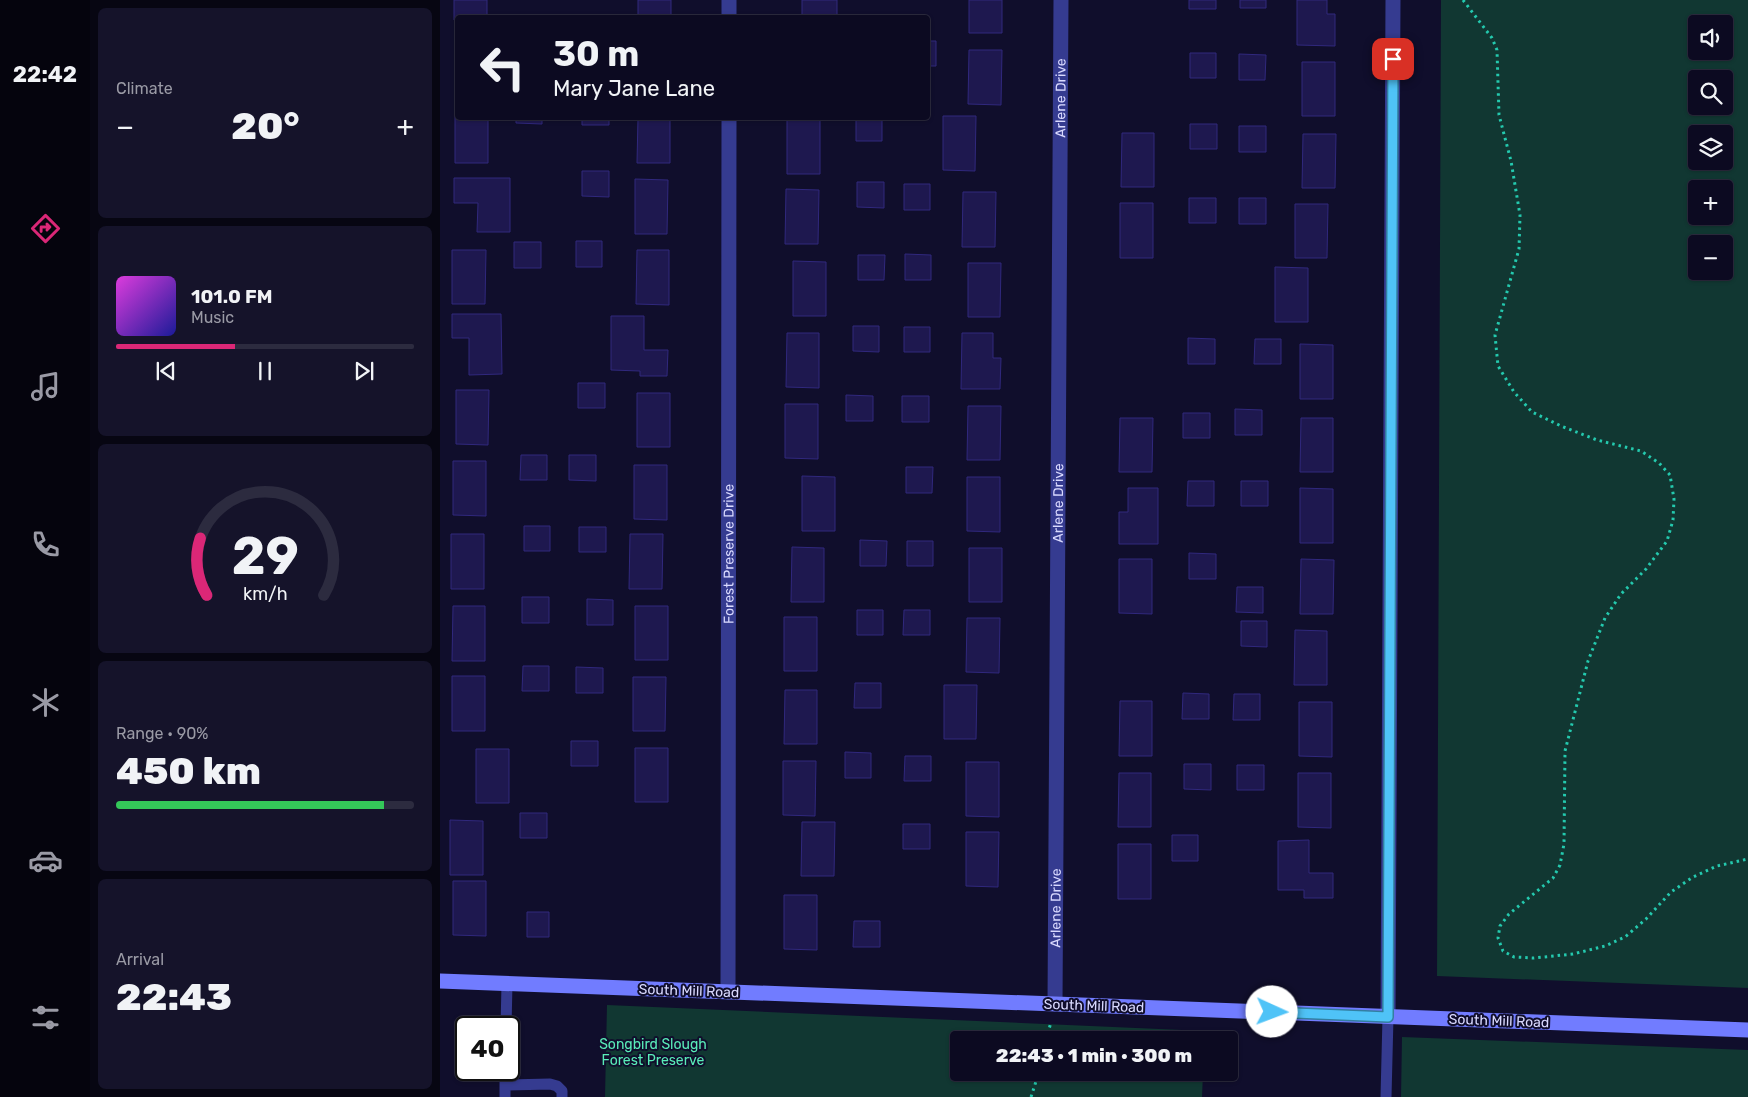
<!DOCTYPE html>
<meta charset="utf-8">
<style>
:root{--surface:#0c0a21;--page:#15132a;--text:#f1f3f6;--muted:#9a9aa5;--line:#2c2b3f;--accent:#db2777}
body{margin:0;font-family:Rubik,sans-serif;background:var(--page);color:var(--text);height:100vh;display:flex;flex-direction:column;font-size:19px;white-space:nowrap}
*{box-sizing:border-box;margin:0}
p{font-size:16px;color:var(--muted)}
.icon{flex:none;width:28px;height:28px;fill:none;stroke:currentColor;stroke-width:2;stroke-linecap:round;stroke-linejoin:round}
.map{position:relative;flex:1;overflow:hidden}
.details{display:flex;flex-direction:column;gap:8px;padding:8px;background:#070612;width:350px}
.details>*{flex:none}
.guide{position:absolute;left:15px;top:15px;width:475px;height:105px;border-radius:5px;box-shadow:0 1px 4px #0004,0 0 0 1px var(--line);background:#0c0a21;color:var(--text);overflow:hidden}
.buttons{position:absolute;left:1248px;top:15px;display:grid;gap:10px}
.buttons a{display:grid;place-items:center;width:45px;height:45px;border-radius:5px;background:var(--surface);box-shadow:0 1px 4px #0004,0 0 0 1px var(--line);font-size:25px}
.speed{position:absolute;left:15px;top:1016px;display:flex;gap:10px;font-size:25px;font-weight:700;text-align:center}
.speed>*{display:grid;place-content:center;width:65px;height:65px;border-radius:50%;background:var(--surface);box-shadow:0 1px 4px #0004,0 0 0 1px var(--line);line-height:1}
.speed .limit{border:2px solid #111;border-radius:8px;background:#fff;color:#111}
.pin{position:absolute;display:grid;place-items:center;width:42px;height:42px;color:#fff;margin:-21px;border-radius:10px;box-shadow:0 2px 8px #0006}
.me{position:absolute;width:55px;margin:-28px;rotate:92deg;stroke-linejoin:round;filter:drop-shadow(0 0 4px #0008)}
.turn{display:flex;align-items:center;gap:18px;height:105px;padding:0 15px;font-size:22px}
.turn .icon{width:65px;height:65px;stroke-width:2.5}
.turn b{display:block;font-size:35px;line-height:42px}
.big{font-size:38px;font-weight:800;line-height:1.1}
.details .widget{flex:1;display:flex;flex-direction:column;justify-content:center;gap:8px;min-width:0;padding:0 18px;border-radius:8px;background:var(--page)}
.details .dial{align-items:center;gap:0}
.dial svg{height:130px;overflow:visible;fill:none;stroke:var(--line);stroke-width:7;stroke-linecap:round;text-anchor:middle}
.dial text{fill:var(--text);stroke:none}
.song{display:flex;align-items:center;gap:15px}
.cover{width:60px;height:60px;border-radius:8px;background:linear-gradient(135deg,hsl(300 70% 55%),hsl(240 70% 35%))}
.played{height:5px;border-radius:2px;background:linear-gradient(90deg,var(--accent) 40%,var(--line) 40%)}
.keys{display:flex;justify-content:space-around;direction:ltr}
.heat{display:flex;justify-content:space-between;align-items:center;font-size:28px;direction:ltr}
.charge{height:8px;border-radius:4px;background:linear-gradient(90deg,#34c759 90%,var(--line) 0)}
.trip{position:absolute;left:510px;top:1031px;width:288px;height:50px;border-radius:5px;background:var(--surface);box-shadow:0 1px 4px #0004,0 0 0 1px var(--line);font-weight:800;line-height:50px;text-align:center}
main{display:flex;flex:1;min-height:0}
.dock{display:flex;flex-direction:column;width:90px;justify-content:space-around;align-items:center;background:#05040d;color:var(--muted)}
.dock .icon{width:35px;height:35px}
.dock .active{color:var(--accent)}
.dock b{font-size:22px;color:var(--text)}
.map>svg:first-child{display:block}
.green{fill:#113732;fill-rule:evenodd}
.building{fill:#1e184f;stroke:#30287d}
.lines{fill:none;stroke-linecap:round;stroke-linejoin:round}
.path{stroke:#24c9ae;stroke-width:3;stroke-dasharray:2.5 4;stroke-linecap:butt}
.lane{stroke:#353b90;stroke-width:11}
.street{stroke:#353b90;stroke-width:15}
.secondary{stroke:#717cff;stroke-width:15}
.route-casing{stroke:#337fa1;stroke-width:12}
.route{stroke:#4fc3f7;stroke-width:9}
.labels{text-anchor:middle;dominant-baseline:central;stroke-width:4;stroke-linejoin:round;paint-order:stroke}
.street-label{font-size:14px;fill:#dadaff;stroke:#100e2c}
.park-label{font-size:14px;fill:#59ecb8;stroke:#100e2c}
</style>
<main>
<nav class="dock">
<b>22:42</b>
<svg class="icon active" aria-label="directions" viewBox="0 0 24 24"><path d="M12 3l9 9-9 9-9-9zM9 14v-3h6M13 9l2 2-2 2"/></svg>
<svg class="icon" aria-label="music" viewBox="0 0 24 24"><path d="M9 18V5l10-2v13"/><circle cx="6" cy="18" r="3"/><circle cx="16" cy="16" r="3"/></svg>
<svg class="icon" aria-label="phone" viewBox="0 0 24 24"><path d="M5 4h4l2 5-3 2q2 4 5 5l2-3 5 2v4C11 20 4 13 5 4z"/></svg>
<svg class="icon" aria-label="climate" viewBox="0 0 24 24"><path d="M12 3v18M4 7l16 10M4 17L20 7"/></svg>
<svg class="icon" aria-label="car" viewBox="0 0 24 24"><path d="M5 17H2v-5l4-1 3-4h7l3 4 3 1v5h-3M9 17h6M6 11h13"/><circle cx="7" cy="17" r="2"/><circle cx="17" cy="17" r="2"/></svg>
<svg class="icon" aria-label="filters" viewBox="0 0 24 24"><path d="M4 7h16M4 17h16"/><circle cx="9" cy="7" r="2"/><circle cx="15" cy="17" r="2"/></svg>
</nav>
<section class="details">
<div class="widget"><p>Climate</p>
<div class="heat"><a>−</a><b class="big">20°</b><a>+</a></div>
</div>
<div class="widget">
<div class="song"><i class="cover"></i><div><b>101.0 FM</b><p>Music</p></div></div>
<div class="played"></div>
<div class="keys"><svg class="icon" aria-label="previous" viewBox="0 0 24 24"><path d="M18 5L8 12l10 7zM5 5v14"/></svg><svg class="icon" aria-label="pause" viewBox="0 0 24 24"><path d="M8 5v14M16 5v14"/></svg><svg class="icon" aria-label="next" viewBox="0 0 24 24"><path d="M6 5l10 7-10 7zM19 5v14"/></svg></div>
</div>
<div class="widget dial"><svg viewBox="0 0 100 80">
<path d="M14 69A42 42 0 1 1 86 69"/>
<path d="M14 69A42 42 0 0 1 10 34" stroke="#db2777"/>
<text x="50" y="56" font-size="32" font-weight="700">29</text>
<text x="50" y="72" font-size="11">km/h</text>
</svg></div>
<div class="widget"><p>Range · 90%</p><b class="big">450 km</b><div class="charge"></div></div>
<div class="widget"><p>Arrival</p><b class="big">22:43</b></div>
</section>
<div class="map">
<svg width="1308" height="1097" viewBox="0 0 1308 1097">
<rect width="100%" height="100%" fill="#100e2c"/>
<path class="green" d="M1001,0h307v988l-311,-12zM1256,24h28v27h-28zM1256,79h28v27h-28zM1256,134h28v27h-28zM1256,189h28v27h-28zM1256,244h28v27h-28z
M167,1005l598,26 -1,9h-245v32l244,1 -1,24h-597z
M962,1037l346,13v47h-347z"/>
<path class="building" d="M14,0h33v18h-29v2h-4z
M198,0h33v18h-33z
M362,0h35v18h-35z
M529,0h33v33h-33z
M749,0h27v9h-27z
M800,0h26v8h-26z
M857,0h30v14h8v32l-38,-1z
M16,36h2v54h-3z
M488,41h8v25h-8z
M529,50h33l-1,55 -33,-1z
M750,53h26v25h-26z
M799,54l27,1 -1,25h-26z
M862,62h33v54h-33z
M15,109h3v9h30v45h-33z
M503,116h33l-1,55 -32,-1z
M76,118h26v6l-26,-1z
M142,118h27v7h-27z
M198,118h32v45h-33z
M416,118h26v23h-26z
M347,120h33v54h-33z
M750,124h27v25h-27z
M799,126h27v26h-27z
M682,133h32v54h-33z
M863,134h33l-1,54h-33z
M142,171h27v26l-27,-1z
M14,178h56v54h-33l1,-29h-24z
M195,179l33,1 -1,54h-32z
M417,182h27v26l-27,-1z
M464,184h26v26h-26z
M346,189l33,1 -1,54h-33z
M523,192h33l-1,55h-33z
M749,198h27v25h-27z
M799,198h27v26h-27z
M680,203h33v55h-33z
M855,204h33l-1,54h-32z
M136,241h26v26h-26z
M74,242h27v26h-27z
M12,250h34l-1,54h-33z
M197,250h32v55l-33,-1z
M465,254l26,1v25h-26z
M418,255h27l-1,25h-26z
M353,261l33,1v54h-33z
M528,263h33l-1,54h-32z
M835,267l33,1v54h-33z
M12,314h49l1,60 -33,1v-37h-17z
M171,316h33v34h24l-1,26h-27v-5l-29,-1z
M413,326h26v26l-26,-1z
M464,327h26v25h-26z
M347,333h32v55l-33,-1z
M522,333h31v25h8l-1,31h-39z
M748,338l27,1v25h-27z
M815,339h26v25h-27z
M860,344l33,1v54h-33z
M138,383h27v25h-27z
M16,390h33l-1,55 -32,-1z
M197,393h33v54h-33z
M406,395l27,1v25h-27z
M462,396h27v26h-27z
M345,404h33v55l-33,-1z
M528,406h33l-1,54h-33z
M795,409l27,1v25h-27z
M743,413h27v25h-27z
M680,418h33l-1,54h-33z
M861,418h32v54h-33z
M81,455h26v25h-27z
M129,455h27v26l-27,-1z
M13,461h33v55l-33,-1z
M194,465h33v55l-33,-1z
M466,467h27l-1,26h-26z
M362,476l33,1v54h-33z
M527,477h33v55l-33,-1z
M748,481h26v25h-27z
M801,481h27v25h-27z
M688,488h30v56h-39v-32h9z
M860,488l33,1v54h-33z
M84,526h26v25h-26z
M139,527h27v25h-27z
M11,534h33v55h-33z
M190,534h33l-1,55h-33z
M420,540l27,1 -1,25h-26z
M467,541h26v25h-26z
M352,547l32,1v54h-33z
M529,548h33v54h-33z
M749,553l27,1v25h-27z
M679,559h33v55l-33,-1z
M861,559l33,1 -1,54h-33z
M797,587h26v26l-27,-1z
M82,597h27v26h-27z
M147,599l26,1v25h-26z
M13,606h32v55h-33z
M195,606h33v54h-33z
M417,610h26v25h-26z
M464,610h26v25h-27z
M344,617h33v54h-33z
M527,618h33l-1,55 -33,-1z
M801,621h26v26l-26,-1z
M855,630l32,1v54h-33z
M83,666h26v25h-27z
M136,667l27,1v25h-27z
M12,676h33v55h-33z
M193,677h33l-1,54h-32z
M415,683h26v25h-27z
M504,685h33l-1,54h-32z
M345,690h32v54h-33z
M743,693l26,1v25h-27z
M794,694h26v26h-27z
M680,701h32v55h-33z
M859,702h33v55l-33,-1z
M131,741h27v25h-27z
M195,748h33v54h-33z
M36,749h33v54h-33z
M405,752l26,1v25h-26z
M465,756h26v25h-27z
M343,761h33l-1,55 -32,-1z
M526,762h33v55l-33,-1z
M744,764h27v26l-27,-1z
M797,765h27v25h-27z
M679,773h32v54h-33z
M858,773h33v55l-33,-1z
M80,813h27v25h-27z
M10,820l33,1v54h-33z
M362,822h33l-1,54h-33z
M463,824h27v25h-27z
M526,832h33l-1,55 -32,-1z
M732,835h26v26h-26z
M869,840v33h24v25h-29v-8h-26v-49z
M678,844h33v55h-33z
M13,881h33v55l-33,-1z
M344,895h33v55l-33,-1z
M87,912h22v25h-22z
M414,921h26v26h-27z"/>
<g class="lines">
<path class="path" d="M1023,0l29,38 5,12 2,65 12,46 9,54 -1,34 -24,86 3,31 16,26 18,20 29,14 36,14 44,11 18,12 11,12 4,24 -1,21 -6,21 -21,28 -25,25 -16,24 -17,43 -23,90 -1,93 -4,21 -7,13 -44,36 -9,12 -2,12 5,13 11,6 20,1 39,-4 32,-8 20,-9 21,-18 25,-27 22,-15 24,-11 31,-7
M606,1040l5,-18
M591,1097l8,-25"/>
<path class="lane" d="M66,1028l1,-44
M65,1085l45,-1 7,2 5,5v6
M65,1097v-27
M946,1097l2,-80"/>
<g class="street">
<path d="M289,18v-18"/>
<path id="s1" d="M288,992l1,-874"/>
<path id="s2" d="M615,1004l6,-1004"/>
<path d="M948,1017l5,-1017"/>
</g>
<path class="secondary" d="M0,981l1308,49"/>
</g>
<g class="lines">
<g class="route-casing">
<path id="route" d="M832,1012l116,5 5,-958"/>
</g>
<use href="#route" class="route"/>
</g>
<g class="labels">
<g class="street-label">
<text stroke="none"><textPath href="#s2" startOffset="906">Arlene Drive</textPath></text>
<text stroke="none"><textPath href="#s2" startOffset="501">Arlene Drive</textPath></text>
<text stroke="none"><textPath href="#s1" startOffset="438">Forest Preserve Drive</textPath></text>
<text stroke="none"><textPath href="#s2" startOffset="96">Arlene Drive</textPath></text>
<text transform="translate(249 991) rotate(2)">South Mill Road</text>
<text transform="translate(654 1006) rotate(2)">South Mill Road</text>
<text transform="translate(1059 1021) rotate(2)">South Mill Road</text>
</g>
<g class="park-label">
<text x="213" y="1044">Songbird Slough<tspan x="213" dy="16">Forest Preserve</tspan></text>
</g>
</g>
</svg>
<div class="buttons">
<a><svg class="icon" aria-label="sound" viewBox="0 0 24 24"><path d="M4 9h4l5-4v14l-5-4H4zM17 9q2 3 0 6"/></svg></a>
<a><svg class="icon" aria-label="search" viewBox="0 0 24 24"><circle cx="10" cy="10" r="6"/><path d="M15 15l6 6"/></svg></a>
<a><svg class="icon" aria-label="layers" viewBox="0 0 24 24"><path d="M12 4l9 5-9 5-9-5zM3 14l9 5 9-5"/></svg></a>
<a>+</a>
<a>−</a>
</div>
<div class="speed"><div class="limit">40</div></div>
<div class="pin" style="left:953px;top:59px;background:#d93025"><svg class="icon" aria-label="arrive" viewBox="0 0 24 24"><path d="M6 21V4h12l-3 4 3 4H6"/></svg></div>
<svg class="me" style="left:832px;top:1012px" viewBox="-20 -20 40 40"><circle r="19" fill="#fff"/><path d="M0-13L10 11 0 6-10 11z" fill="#4fc3f7"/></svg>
<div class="trip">22:43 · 1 min · 300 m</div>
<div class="guide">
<div class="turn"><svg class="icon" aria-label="left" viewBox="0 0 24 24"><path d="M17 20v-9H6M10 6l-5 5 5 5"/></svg><div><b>30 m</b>Mary Jane Lane</div></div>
</div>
</div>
</main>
